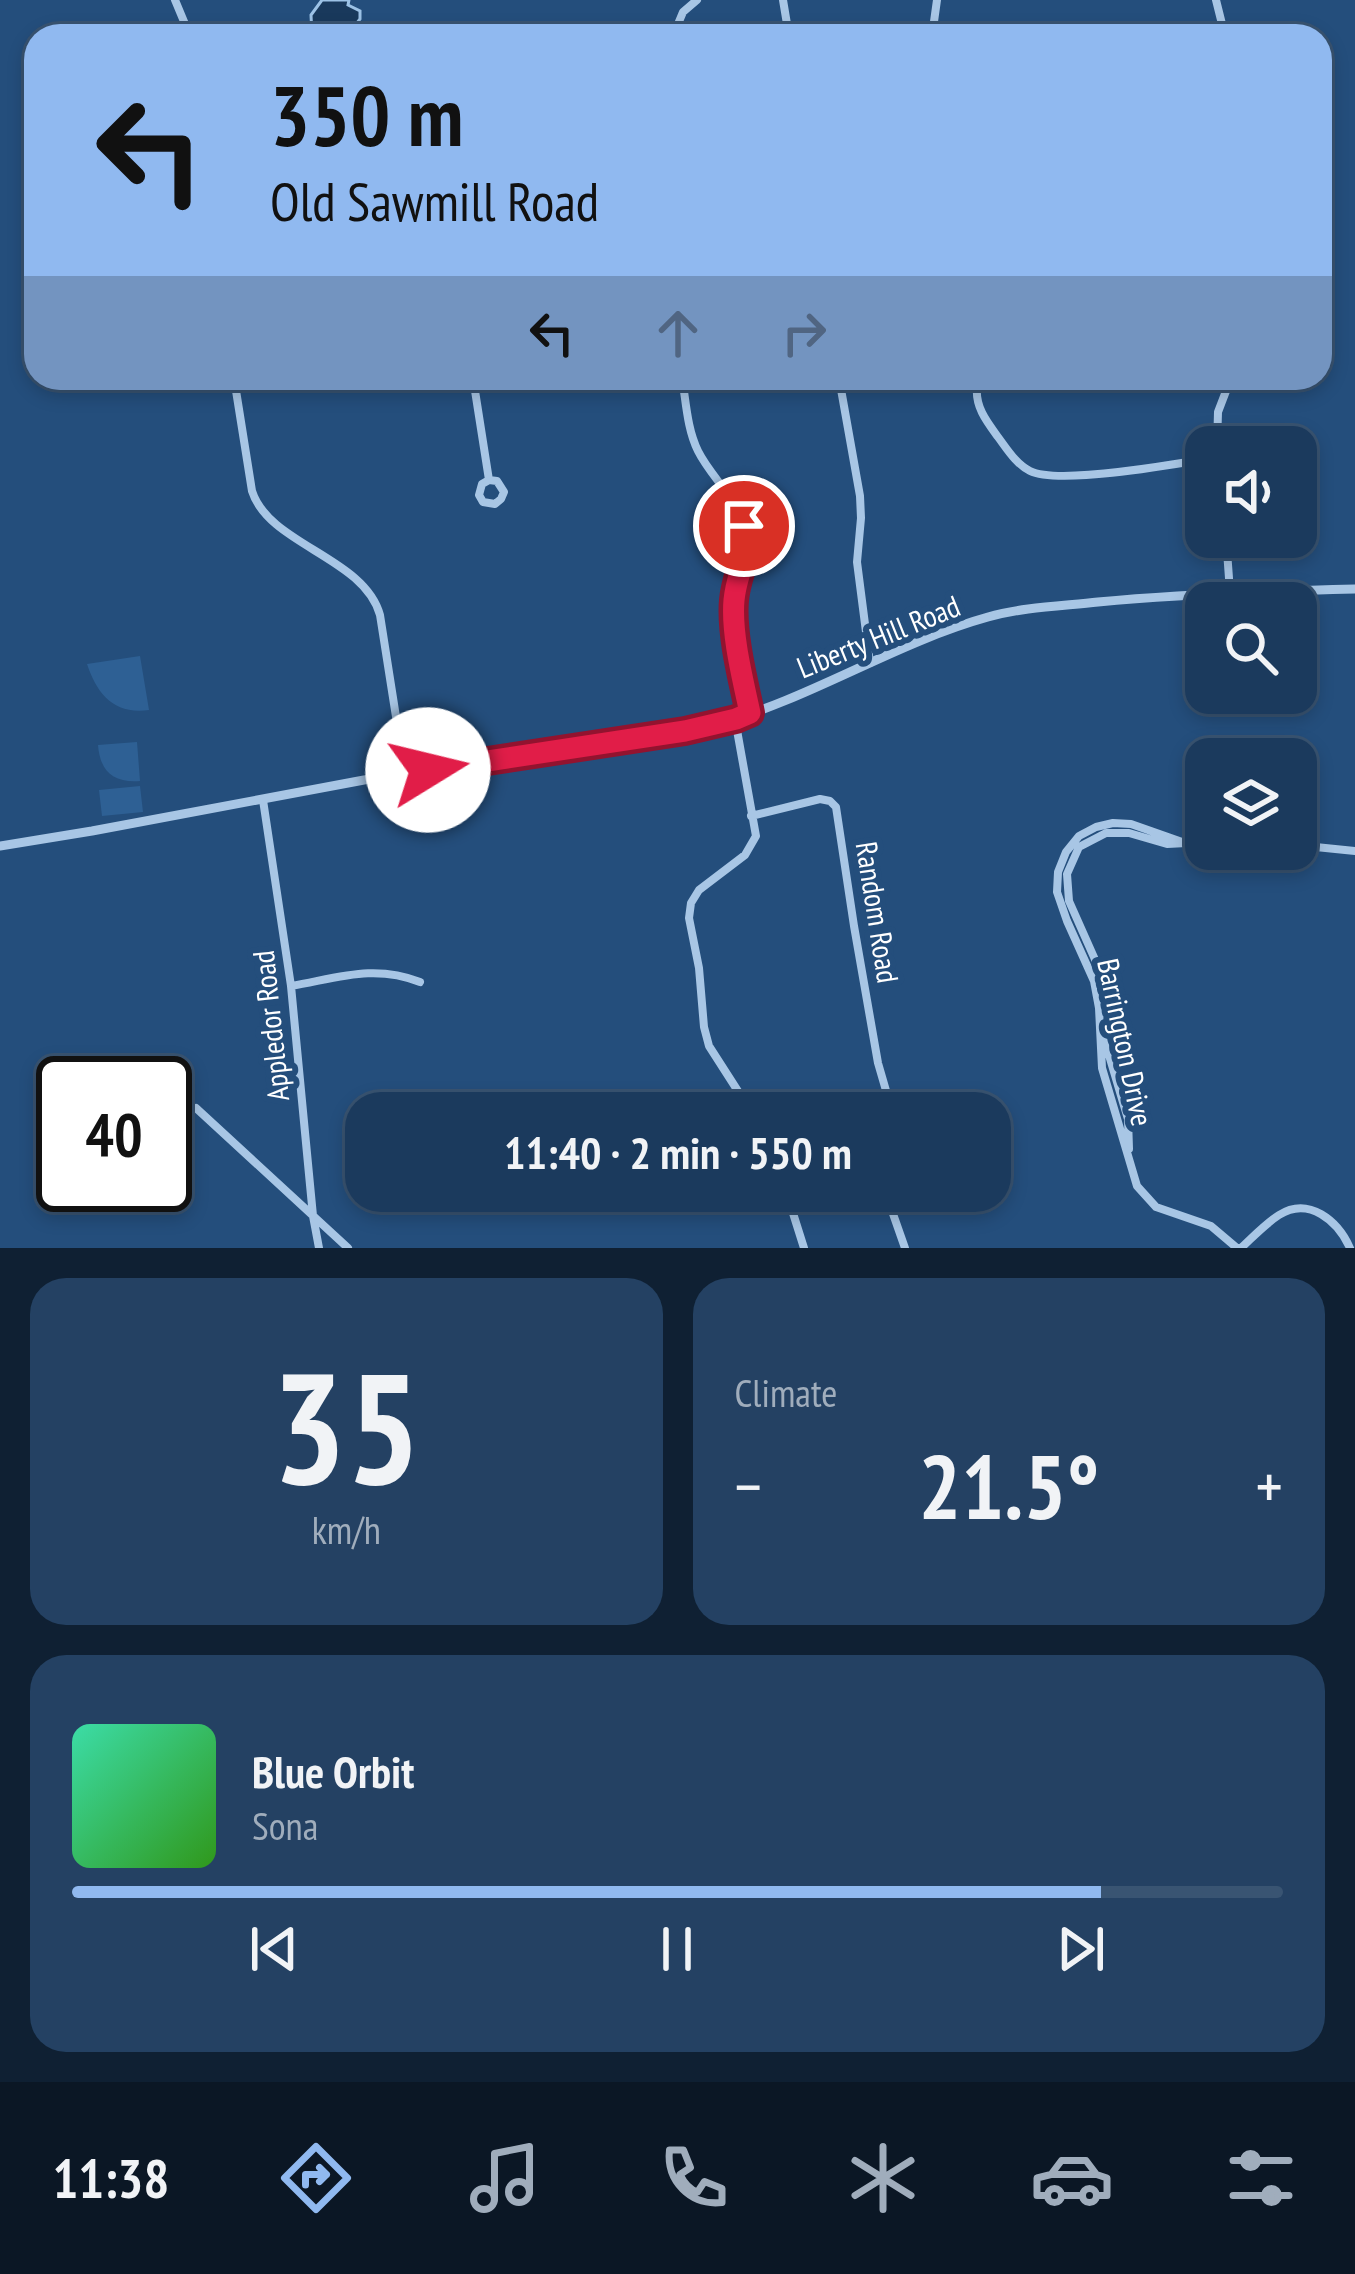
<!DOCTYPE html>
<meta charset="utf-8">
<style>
:root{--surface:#1b3a5d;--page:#244163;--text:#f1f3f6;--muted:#a0adbc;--line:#395472;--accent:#90b9f0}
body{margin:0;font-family:"PT Sans Narrow",sans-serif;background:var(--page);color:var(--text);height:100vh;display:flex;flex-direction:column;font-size:45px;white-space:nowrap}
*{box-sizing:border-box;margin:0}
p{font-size:39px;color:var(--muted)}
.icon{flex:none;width:66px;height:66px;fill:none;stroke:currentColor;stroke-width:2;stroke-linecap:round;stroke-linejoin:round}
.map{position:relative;height:1248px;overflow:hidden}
.sheet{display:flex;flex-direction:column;gap:30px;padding:30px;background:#0f2033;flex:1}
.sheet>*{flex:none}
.hud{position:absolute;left:24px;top:24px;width:1308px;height:366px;border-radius:36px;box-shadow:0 6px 18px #0003,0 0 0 3px var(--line);background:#90b9f0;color:#111;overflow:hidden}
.fabs{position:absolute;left:1185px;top:426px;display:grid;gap:24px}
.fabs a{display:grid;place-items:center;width:132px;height:132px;border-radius:24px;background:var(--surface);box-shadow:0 6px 18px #0003,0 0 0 3px var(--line);font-size:60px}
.speed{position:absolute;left:36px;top:1056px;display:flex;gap:24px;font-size:60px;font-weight:700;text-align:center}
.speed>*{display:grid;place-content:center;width:156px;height:156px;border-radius:50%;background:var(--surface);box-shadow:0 6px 18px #0003,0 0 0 3px var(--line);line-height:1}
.speed .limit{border:6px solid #111;border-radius:18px;background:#fff;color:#111}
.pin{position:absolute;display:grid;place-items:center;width:102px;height:102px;color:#fff;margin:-51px;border:6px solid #fff;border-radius:50%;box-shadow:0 3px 12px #0007}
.me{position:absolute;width:132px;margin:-66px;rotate:81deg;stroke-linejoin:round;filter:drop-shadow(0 0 9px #0008)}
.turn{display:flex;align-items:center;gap:42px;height:252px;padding:0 48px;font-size:54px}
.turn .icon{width:156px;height:156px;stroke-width:2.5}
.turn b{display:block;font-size:84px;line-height:102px}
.lanes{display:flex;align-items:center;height:114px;padding:0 48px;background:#0003;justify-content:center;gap:60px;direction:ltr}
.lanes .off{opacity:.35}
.big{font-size:90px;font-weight:700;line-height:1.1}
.sheet .widget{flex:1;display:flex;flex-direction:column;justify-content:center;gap:18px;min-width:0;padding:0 42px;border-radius:36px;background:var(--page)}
.sheet .dial{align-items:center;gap:0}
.dial b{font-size:156px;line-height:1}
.song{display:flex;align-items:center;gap:36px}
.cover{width:144px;height:144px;border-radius:18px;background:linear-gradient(135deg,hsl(160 70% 55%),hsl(110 70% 35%))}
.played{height:12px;border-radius:6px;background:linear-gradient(90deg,var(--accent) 85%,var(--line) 85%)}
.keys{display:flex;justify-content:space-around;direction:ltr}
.heat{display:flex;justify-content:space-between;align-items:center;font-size:66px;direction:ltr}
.sheet .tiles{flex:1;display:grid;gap:30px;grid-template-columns:1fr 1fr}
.widget:last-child{grid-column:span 2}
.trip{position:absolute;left:345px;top:1092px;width:666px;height:120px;border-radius:36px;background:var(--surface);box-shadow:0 6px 18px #0003,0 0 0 3px var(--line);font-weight:700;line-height:120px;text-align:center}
.menu{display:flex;height:192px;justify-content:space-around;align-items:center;background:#0b1725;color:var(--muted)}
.menu .icon{width:84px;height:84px}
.menu .current{color:var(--accent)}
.menu b{font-size:54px;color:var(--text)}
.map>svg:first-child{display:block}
.green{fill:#2e6094}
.water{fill:#19395c;stroke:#9cc2e6;stroke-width:3}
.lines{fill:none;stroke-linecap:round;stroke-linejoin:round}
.minor{stroke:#a8c6e5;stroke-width:8}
.tertiary{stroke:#a8c6e5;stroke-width:9}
.route-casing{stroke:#92132f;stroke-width:30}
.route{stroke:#e11d48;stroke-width:21}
.labels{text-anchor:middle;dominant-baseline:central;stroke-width:12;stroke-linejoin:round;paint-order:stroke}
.street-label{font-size:30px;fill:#fff;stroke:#244e7c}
</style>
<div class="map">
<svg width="1355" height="1248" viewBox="0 0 1355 1248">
<rect width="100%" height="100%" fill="#244e7c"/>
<path class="green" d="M140,656l9,54c-35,5 -52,-16 -62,-46z
M137,742l3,39c-27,2 -40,-10 -42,-36z
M140,786l3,26 -41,4 -3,-26z"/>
<path class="water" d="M322,0h27l-1,5 12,6v8l-13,17h-35l-1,-21z"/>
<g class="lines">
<path class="minor" d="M175,0l15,36
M783,0l6,36
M1216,0l9,36
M673,36l10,-24 14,-12
M932,36l5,-36
M234,378l18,113c17,54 112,66 128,124l25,159
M473,378l16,102 8,1 7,11 -3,7 -6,5 -12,-2 -4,-7 3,-11 7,-4
M682,378c4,23 5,51 16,73 14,28 40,47 47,79 6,26 -9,47 -11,73 -2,33 9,77 16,110
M839,378l21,118 1,22 -4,44 13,101
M991,378l-14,9c-2,20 10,35 21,50 9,12 18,27 32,34 28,14 141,-6 176,-12
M1217,447l1,-35 13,-34
M1226,537l4,55
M735,719l21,117 -11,19 -46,35 -8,13 -2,15 10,50 5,59 5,19 43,67
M263,800l28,186 22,230 6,32
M751,816l69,-17 10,2 6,6 18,119 24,137 9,31 2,19
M1185,843l-54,-19 -18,-1 -17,4 -17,9 -13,16 -8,20 -1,20 10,29 27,60 5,27 3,60 35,118 19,21 55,19 26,22
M1296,845l59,6
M291,986c47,-8 83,-22 129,-4
M196,1108l152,140
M1129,1149l-1,-30 -19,-64 -3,-62 -9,-29 -28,-63 -2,-27 12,-27 27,-14h23l38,11 39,-2
M786,1191l18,57
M885,1191l20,57
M1241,1248c12,-11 24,-24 38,-33 30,-19 59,6 71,33"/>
<path class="tertiary" d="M0,846l92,-15 272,-51 350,-55c95,-25 180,-82 274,-108 35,-10 74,-11 110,-15 85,-8 171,-11 257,-13"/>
</g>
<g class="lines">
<g class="route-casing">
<path id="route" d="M428,770l257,-39 51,-12 14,-6c-7,-33 -19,-79 -16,-113 3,-31 16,-39 10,-74"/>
</g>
<use href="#route" class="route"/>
</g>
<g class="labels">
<g class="street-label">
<text transform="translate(878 636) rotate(-22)">Liberty Hill Road</text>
<text transform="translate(878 912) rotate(81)">Random Road</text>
<text transform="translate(270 1026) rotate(-96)">Appledor Road</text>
<text transform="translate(1126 1042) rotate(78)">Barrington Drive</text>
</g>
</g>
</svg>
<div class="fabs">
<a><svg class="icon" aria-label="sound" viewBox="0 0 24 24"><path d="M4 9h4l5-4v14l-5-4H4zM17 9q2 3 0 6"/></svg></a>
<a><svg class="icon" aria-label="search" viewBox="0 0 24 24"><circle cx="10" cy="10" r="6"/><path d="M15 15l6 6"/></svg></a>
<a><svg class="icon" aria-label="layers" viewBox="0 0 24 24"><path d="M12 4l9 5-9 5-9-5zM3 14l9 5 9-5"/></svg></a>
</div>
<div class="speed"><div class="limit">40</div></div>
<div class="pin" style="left:744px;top:526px;background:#d93025"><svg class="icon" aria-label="arrive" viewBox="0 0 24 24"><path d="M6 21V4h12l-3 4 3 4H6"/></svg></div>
<svg class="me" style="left:428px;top:770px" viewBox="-20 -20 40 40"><circle r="19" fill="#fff"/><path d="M0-13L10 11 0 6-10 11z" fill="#e11d48"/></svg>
<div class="trip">11:40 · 2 min · 550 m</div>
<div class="hud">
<div class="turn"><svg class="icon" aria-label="left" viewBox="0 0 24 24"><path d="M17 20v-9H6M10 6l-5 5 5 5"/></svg><div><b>350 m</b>Old Sawmill Road</div></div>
<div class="lanes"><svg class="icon" aria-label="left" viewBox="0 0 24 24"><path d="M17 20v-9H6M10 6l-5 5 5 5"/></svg><svg class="icon off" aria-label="ahead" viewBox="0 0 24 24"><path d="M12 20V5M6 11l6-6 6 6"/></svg><svg class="icon off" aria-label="right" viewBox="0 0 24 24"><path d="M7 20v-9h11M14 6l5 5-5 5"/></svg></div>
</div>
</div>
<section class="sheet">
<div class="tiles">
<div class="widget dial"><b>35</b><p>km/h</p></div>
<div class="widget"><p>Climate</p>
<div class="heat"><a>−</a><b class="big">21.5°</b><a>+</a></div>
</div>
<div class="widget">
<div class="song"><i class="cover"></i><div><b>Blue Orbit</b><p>Sona</p></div></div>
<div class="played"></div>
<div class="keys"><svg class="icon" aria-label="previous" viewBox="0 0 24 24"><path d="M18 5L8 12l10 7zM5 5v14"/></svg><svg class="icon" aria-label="pause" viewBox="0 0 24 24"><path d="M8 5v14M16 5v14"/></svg><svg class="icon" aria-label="next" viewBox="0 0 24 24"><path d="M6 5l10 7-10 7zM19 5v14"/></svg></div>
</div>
</div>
</section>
<nav class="menu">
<b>11:38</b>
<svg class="icon current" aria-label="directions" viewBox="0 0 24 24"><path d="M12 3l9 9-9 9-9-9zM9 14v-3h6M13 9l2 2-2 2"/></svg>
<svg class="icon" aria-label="music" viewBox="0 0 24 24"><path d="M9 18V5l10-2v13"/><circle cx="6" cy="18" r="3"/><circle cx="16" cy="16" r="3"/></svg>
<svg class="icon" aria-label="phone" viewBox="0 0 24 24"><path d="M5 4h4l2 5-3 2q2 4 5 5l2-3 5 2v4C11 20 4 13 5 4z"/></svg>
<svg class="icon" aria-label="climate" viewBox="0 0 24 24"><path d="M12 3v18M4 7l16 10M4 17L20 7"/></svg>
<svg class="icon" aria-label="car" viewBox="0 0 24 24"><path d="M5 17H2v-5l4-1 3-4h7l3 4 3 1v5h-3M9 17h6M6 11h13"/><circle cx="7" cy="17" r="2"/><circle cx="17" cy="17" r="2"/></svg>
<svg class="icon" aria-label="filters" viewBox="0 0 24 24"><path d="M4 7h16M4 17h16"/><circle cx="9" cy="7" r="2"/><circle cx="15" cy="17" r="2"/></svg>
</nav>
